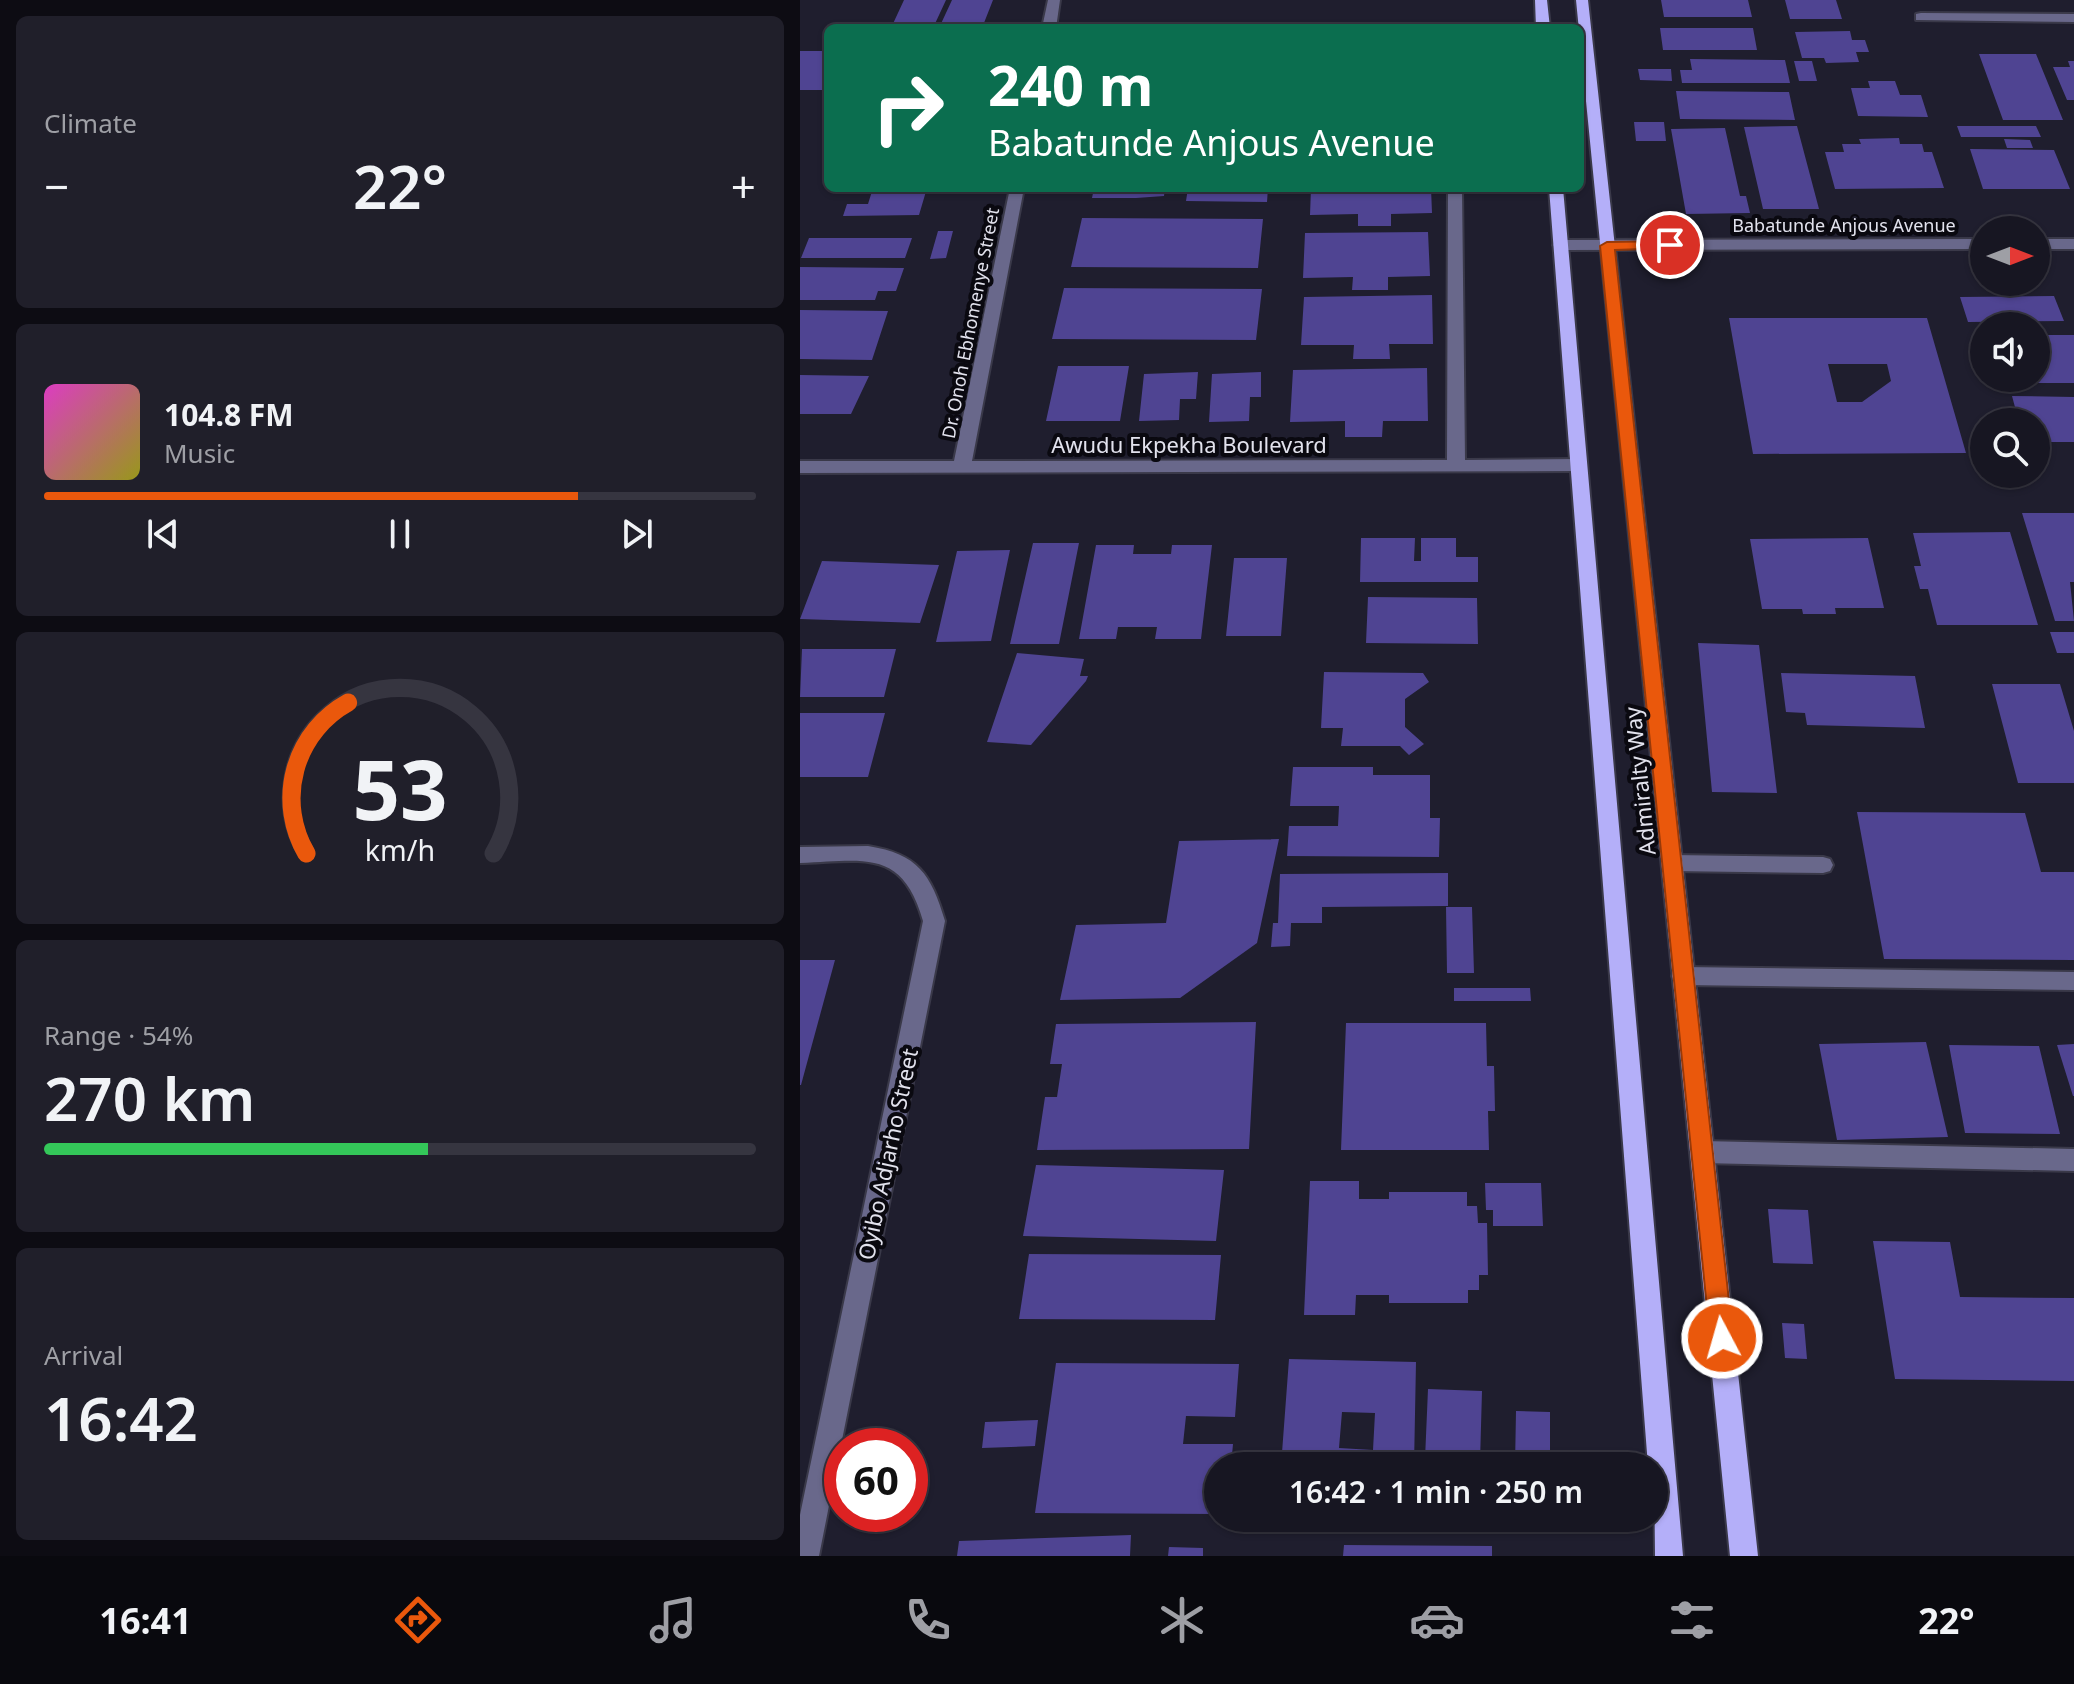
<!DOCTYPE html>
<meta charset="utf-8">
<style>
:root{--surface:#171622;--page:#201f2a;--text:#f1f3f6;--muted:#9e9fa5;--line:#363540;--accent:#ea580c}
body{margin:0;font-family:"Noto Sans",sans-serif;background:var(--page);color:var(--text);height:100vh;display:flex;flex-direction:column;font-size:30px;white-space:nowrap}
*{box-sizing:border-box;margin:0}
p{font-size:26px;color:var(--muted)}
.icon{flex:none;width:44px;height:44px;fill:none;stroke:currentColor;stroke-width:2;stroke-linecap:round;stroke-linejoin:round}
.map{position:relative;flex:1;overflow:hidden}
.panel{display:flex;flex-direction:column;gap:16px;padding:16px;background:#0d0c13;width:800px}
.panel>*{flex:none}
.banner{position:absolute;left:24px;top:24px;width:760px;height:168px;border-radius:12px;box-shadow:0 2px 6px #0004,0 0 0 2px var(--line);background:#0b6e4f;color:#fff;overflow:hidden}
.needle{width:52px;rotate:90deg}
.tools{position:absolute;left:1170px;top:216px;display:grid;gap:16px}
.tools a{display:grid;place-items:center;width:80px;height:80px;border-radius:50%;background:var(--surface);box-shadow:0 2px 6px #0004,0 0 0 2px var(--line);font-size:40px}
.speed{position:absolute;left:24px;top:1428px;display:flex;gap:16px;font-size:40px;font-weight:700;text-align:center}
.speed>*{display:grid;place-content:center;width:104px;height:104px;border-radius:50%;background:var(--surface);box-shadow:0 2px 6px #0004,0 0 0 2px var(--line);line-height:1}
.speed .limit{border:12px solid #d22;background:#fff;color:#111}
.pin{position:absolute;display:grid;place-items:center;width:68px;height:68px;color:#fff;margin:-34px;border:4px solid #fff;border-radius:50%;box-shadow:0 2px 8px #0007}
.me{position:absolute;width:88px;margin:-44px;rotate:354deg;stroke-linejoin:round;filter:drop-shadow(0 0 6px #0008)}
.turn{display:flex;align-items:center;gap:28px;height:168px;padding:0 32px;font-size:36px}
.turn .icon{width:104px;height:104px;stroke-width:2.5}
.turn b{display:block;font-size:56px;line-height:68px}
.big{font-size:60px;font-weight:600;line-height:1.1}
.panel .widget{flex:1;display:flex;flex-direction:column;justify-content:center;gap:12px;min-width:0;padding:0 28px;border-radius:12px;background:var(--page)}
.panel .dial{align-items:center;gap:0}
.dial svg{height:208px;overflow:visible;fill:none;stroke:var(--line);stroke-width:7;stroke-linecap:round;text-anchor:middle}
.dial text{fill:var(--text);stroke:none}
.song{display:flex;align-items:center;gap:24px}
.cover{width:96px;height:96px;border-radius:12px;background:linear-gradient(135deg,hsl(310 70% 55%),hsl(60 70% 35%))}
.played{height:8px;border-radius:4px;background:linear-gradient(90deg,var(--accent) 75%,var(--line) 75%)}
.keys{display:flex;justify-content:space-around;direction:ltr}
.heat{display:flex;justify-content:space-between;align-items:center;font-size:44px;direction:ltr}
.charge{height:12px;border-radius:6px;background:linear-gradient(90deg,#34c759 54%,var(--line) 0)}
.trip{position:absolute;left:404px;top:1452px;width:464px;height:80px;border-radius:40px;background:var(--surface);box-shadow:0 2px 6px #0004,0 0 0 2px var(--line);font-weight:600;line-height:80px;text-align:center}
.menu{display:flex;height:128px;justify-content:space-around;align-items:center;background:#09090e;color:var(--muted)}
.menu .icon{width:56px;height:56px}
.menu .current{color:var(--accent)}
.menu b{font-size:36px;color:var(--text)}
main{display:flex;flex:1;min-height:0}
.map>svg:first-child{display:block}
.building{fill:#4f4492;fill-rule:evenodd}
.lines{fill:none;stroke-linecap:round;stroke-linejoin:round}
.minor-casing{stroke:#3a3949;stroke-width:4}
.major-casing{stroke:#3a3949;stroke-width:4}
.minor{fill:#69688b;fill-rule:evenodd}
.major{fill:#b4aff9;fill-rule:evenodd}
.route{fill:#ea580c;stroke:#983908;stroke-width:2}
.labels{text-anchor:middle;dominant-baseline:central;stroke-width:8;stroke-linejoin:round;paint-order:stroke}
.far-street-label{font-size:18px;fill:#e2e2ed;stroke:#0a0910}
.street-label{font-size:22px;fill:#e2e2ed;stroke:#0a0910}
</style>
<main>
<section class="panel">
<div class="widget"><p>Climate</p>
<div class="heat"><a>−</a><b class="big">22°</b><a>+</a></div>
</div>
<div class="widget">
<div class="song"><i class="cover"></i><div><b>104.8 FM</b><p>Music</p></div></div>
<div class="played"></div>
<div class="keys"><svg class="icon" aria-label="previous" viewBox="0 0 24 24"><path d="M18 5L8 12l10 7zM5 5v14"/></svg><svg class="icon" aria-label="pause" viewBox="0 0 24 24"><path d="M8 5v14M16 5v14"/></svg><svg class="icon" aria-label="next" viewBox="0 0 24 24"><path d="M6 5l10 7-10 7zM19 5v14"/></svg></div>
</div>
<div class="widget dial"><svg viewBox="0 0 100 80">
<path d="M14 69A42 42 0 1 1 86 69"/>
<path d="M14 69A42 42 0 0 1 30 11" stroke="#ea580c"/>
<text x="50" y="56" font-size="32" font-weight="700">53</text>
<text x="50" y="72" font-size="11">km/h</text>
</svg></div>
<div class="widget"><p>Range · 54%</p><b class="big">270 km</b><div class="charge"></div></div>
<div class="widget"><p>Arrival</p><b class="big">16:42</b></div>
</section>
<div class="map">
<svg width="1274" height="1556" viewBox="0 0 1274 1556">
<rect width="100%" height="100%" fill="#1f1e2e"/>
<path class="building" d="M104,0h42l-13,28h-42z
M152,0h41l-11,28h-43z
M861,0h87l4,17h-88z
M985,0h51l6,19h-52z
M860,28h93l4,22h-94z
M1050,31l2,9h13l4,12h-13l3,10 -33,1 -2,-5h-22l-7,-26z
M0,51h28v31l-4,8h-24z
M1179,54h57l27,66h-60z
M890,59l95,1 5,23h-108l-2,-13h12z
M994,61h18l5,20h-18z
M1268,61h6v39h-7l-14,-33h17z
M838,69h33l1,12 -32,-1z
M1068,81h27l5,14h21l7,22 -70,-1 -7,-28h19z
M876,91l113,1 6,28 -115,-1z
M834,122h30l2,19h-30z
M997,126l22,83h-56l-19,-82z
M1157,126h79l5,11h-80z
M925,128l15,68h6l4,17 -64,1 -15,-85z
M1099,138l1,6h22l2,8h8l12,36 -109,1 -10,-37h19l-2,-8h19l-2,-5z
M1204,139l26,1 3,8h-26z
M1170,149l84,1 16,39h-87z
M73,188h54l-8,27 -76,1 4,-12h21z
M294,188h71l-1,8 -28,2h-44z
M388,188h80l-1,14 -81,-1z
M511,188h120l1,25 -41,1v12h-33v-12l-48,1z
M282,218l181,1 -5,49 -187,-1z
M138,231h15l-7,27 -16,1z
M628,232l2,44 -42,1v13h-36l1,-13 -50,1 2,-45z
M9,238h103l-7,20h-104z
M0,267l104,1 -8,23h-18l-3,9h-75z
M264,288l198,1 -6,51 -204,-1z
M632,295l1,49h-44l1,15h-37l1,-14h-53l3,-48z
M1254,296l10,25 -96,1 -8,-25z
M0,310l88,1 -16,49 -72,-1z
M929,318h198l39,135 -213,1zM1028,364h59l4,17 -29,21h-25z
M1236,335h38v48h-44l-1,-5h7z
M258,366h71l-9,55h-74z
M627,368l1,53h-45l-1,16h-37v-16l-55,1 3,-52z
M398,372l-2,27h-16l-1,21 -40,1 5,-47z
M461,372v25h-11l-1,24 -40,1 3,-48z
M0,375l69,1 -18,38h-51z
M1212,396l62,1v45h-38v-20h-17z
M1222,513h52v69h-4l4,39h-19z
M1210,532l28,93h-101l-9,-36h-8l-6,-23h7l-8,-33z
M561,538h54l-1,23h7v-23h35v19h22v25h-118z
M1068,538l16,70h-49l1,6h-33l-1,-5h-40l-12,-70z
M233,543h46l-20,101h-49z
M296,545h38l-1,9h38l1,-9h40l-11,94h-46l2,-12h-39l-2,12h-37z
M210,550l-19,91 -55,1 21,-91z
M434,558h53l-6,78h-55z
M22,561l117,4 -19,58 -120,-4z
M568,597l109,1 1,46 -112,-1z
M1250,632h24v21h-17z
M898,643l61,2 18,148 -65,-1z
M2,649h94l-12,48h-84z
M217,653l67,6 -4,17h8l-2,5 -55,64 -44,-3z
M524,672l99,1 6,9 -24,17v28l19,17 -15,11 -9,-9h-59l2,-18h-22z
M981,673l134,3 10,52 -118,-3 -2,-12 -19,-1z
M1192,684h68l14,47v52h-56z
M0,713h85l-17,64h-68z
M493,767h80v8h57v43h10l-1,39 -152,-1 2,-30h49l1,-20h-49z
M1057,812l168,1 16,59h33v88l-190,-1z
M479,839l-22,104 -77,55 -120,2 16,-75 90,-2 13,-82z
M648,873v33l-126,1v16h-31l-1,23 -19,1 2,-24h5l2,-49z
M646,907h26l2,66h-27z
M0,960h35l-34,125h-1z
M654,988h76l1,13h-77z
M456,1022l-7,127 -212,1 8,-53h12l5,-33h-12l6,-40z
M546,1023h140l1,43h7l1,45h-7l1,39h-148z
M1126,1042l22,95 -111,3 -18,-96z
M1274,1044v52h-1l-16,-51z
M1149,1045l90,1 21,88 -95,-1z
M236,1165l188,5 -8,71 -193,-5z
M510,1181h49v18h30v-7h78v14h10l1,17h9l1,52h-9v15h-11v13h-79v-8h-33l-1,20h-51z
M685,1183h56l2,43h-50v-16h-7z
M968,1209l40,1 5,54 -40,-1z
M1073,1241l77,1 10,55 114,1v83l-179,-2z
M229,1254l192,1 -6,65 -196,-1z
M982,1323l22,1 3,35 -22,-1z
M489,1359l127,3 -2,104h-133zM542,1412l33,1 -2,37 -34,-2z
M256,1363l183,1 -4,53 -49,-1 -3,28h50l-2,22h-13v48l-183,-1z
M628,1389l54,2 -2,71 -55,-3z
M716,1411l34,1v54h-35z
M238,1420l-3,26 -53,2 3,-26z
M331,1535l-1,21h-173l2,-15z
M544,1545l148,1v10h-149z
M369,1547l34,1v8h-35z"/>
<g class="lines">
<g class="minor-casing">
<path id="minor" d="M248,0h12l-4,28h-14z
M1121,13l153,1v8l-158,-2v-6z
M210,188h14l-52,273 475,-1 1,-272h14l3,272 113,-1 9,6 -9,6 -778,2v-12h154z
M1184,239v10l-423,1 -8,-5 8,-5z
M1236,239h38v10h-38z
M68,846c50,8 63,28 77,75l-126,635h-19v-41l123,-594c-21,-73 -59,-60 -123,-58v-16z
M872,855l151,2 7,2 3,6 -3,6 -7,2 -151,-2 -7,-2 -3,-6 3,-6z
M883,967l391,5v18l-391,-5 -8,-2 -3,-7 3,-7z
M902,1141l372,8v22l-372,-8 -8,-3 -4,-8 4,-8z"/>
</g>
<g class="major-casing">
<path id="major" d="M735,0h12l3,28h-14z
M776,0h12l170,1556h-28z
M749,188h14l120,1368h-28l-1,-90h-6z"/>
</g>
<use href="#minor" class="minor"/>
<use href="#major" class="major"/>
</g>
<path class="route" d="M870,241l7,4 -2,3 -60,2 118,1088 -3,8 -8,4 -8,-4 -4,-8 -110,-1092 7,-4z"/>
<g class="labels">
<g class="far-street-label">
<text x="1044" y="225">Babatunde Anjous Avenue</text>
<text transform="translate(170 323) rotate(-79)">Dr. Onoh Ebhomenye Street</text>
</g>
<g class="street-label">
<text x="389" y="444">Awudu Ekpekha Boulevard</text>
<text transform="translate(839 781) rotate(-96)">Admiralty Way</text>
<text transform="translate(87 1154) rotate(-78)">Oyibo Adjarho Street</text>
</g>
</g>
</svg>
<div class="tools">
<a><svg class="needle" viewBox="-14 -14 28 28"><path d="M0-13l5 13h-10z" fill="#e53935"/><path d="M0 13l5-13h-10z" fill="#9e9fa5"/></svg></a>
<a><svg class="icon" aria-label="sound" viewBox="0 0 24 24"><path d="M4 9h4l5-4v14l-5-4H4zM17 9q2 3 0 6"/></svg></a>
<a><svg class="icon" aria-label="search" viewBox="0 0 24 24"><circle cx="10" cy="10" r="6"/><path d="M15 15l6 6"/></svg></a>
</div>
<div class="speed"><div class="limit">60</div></div>
<div class="pin" style="left:870px;top:245px;background:#d93025"><svg class="icon" aria-label="arrive" viewBox="0 0 24 24"><path d="M6 21V4h12l-3 4 3 4H6"/></svg></div>
<svg class="me" style="left:922px;top:1338px" viewBox="-20 -20 40 40"><circle r="17" fill="#ea580c" stroke="#fff" stroke-width="3"/><path d="M0-11L8 9 0 5-8 9z" fill="#fff"/></svg>
<div class="trip">16:42 · 1 min · 250 m</div>
<div class="banner">
<div class="turn"><svg class="icon" aria-label="right" viewBox="0 0 24 24"><path d="M7 20v-9h11M14 6l5 5-5 5"/></svg><div><b>240 m</b>Babatunde Anjous Avenue</div></div>
</div>
</div>
</main>
<nav class="menu">
<b>16:41</b>
<svg class="icon current" aria-label="directions" viewBox="0 0 24 24"><path d="M12 3l9 9-9 9-9-9zM9 14v-3h6M13 9l2 2-2 2"/></svg>
<svg class="icon" aria-label="music" viewBox="0 0 24 24"><path d="M9 18V5l10-2v13"/><circle cx="6" cy="18" r="3"/><circle cx="16" cy="16" r="3"/></svg>
<svg class="icon" aria-label="phone" viewBox="0 0 24 24"><path d="M5 4h4l2 5-3 2q2 4 5 5l2-3 5 2v4C11 20 4 13 5 4z"/></svg>
<svg class="icon" aria-label="climate" viewBox="0 0 24 24"><path d="M12 3v18M4 7l16 10M4 17L20 7"/></svg>
<svg class="icon" aria-label="car" viewBox="0 0 24 24"><path d="M5 17H2v-5l4-1 3-4h7l3 4 3 1v5h-3M9 17h6M6 11h13"/><circle cx="7" cy="17" r="2"/><circle cx="17" cy="17" r="2"/></svg>
<svg class="icon" aria-label="filters" viewBox="0 0 24 24"><path d="M4 7h16M4 17h16"/><circle cx="9" cy="7" r="2"/><circle cx="15" cy="17" r="2"/></svg>
<b>22°</b>
</nav>
